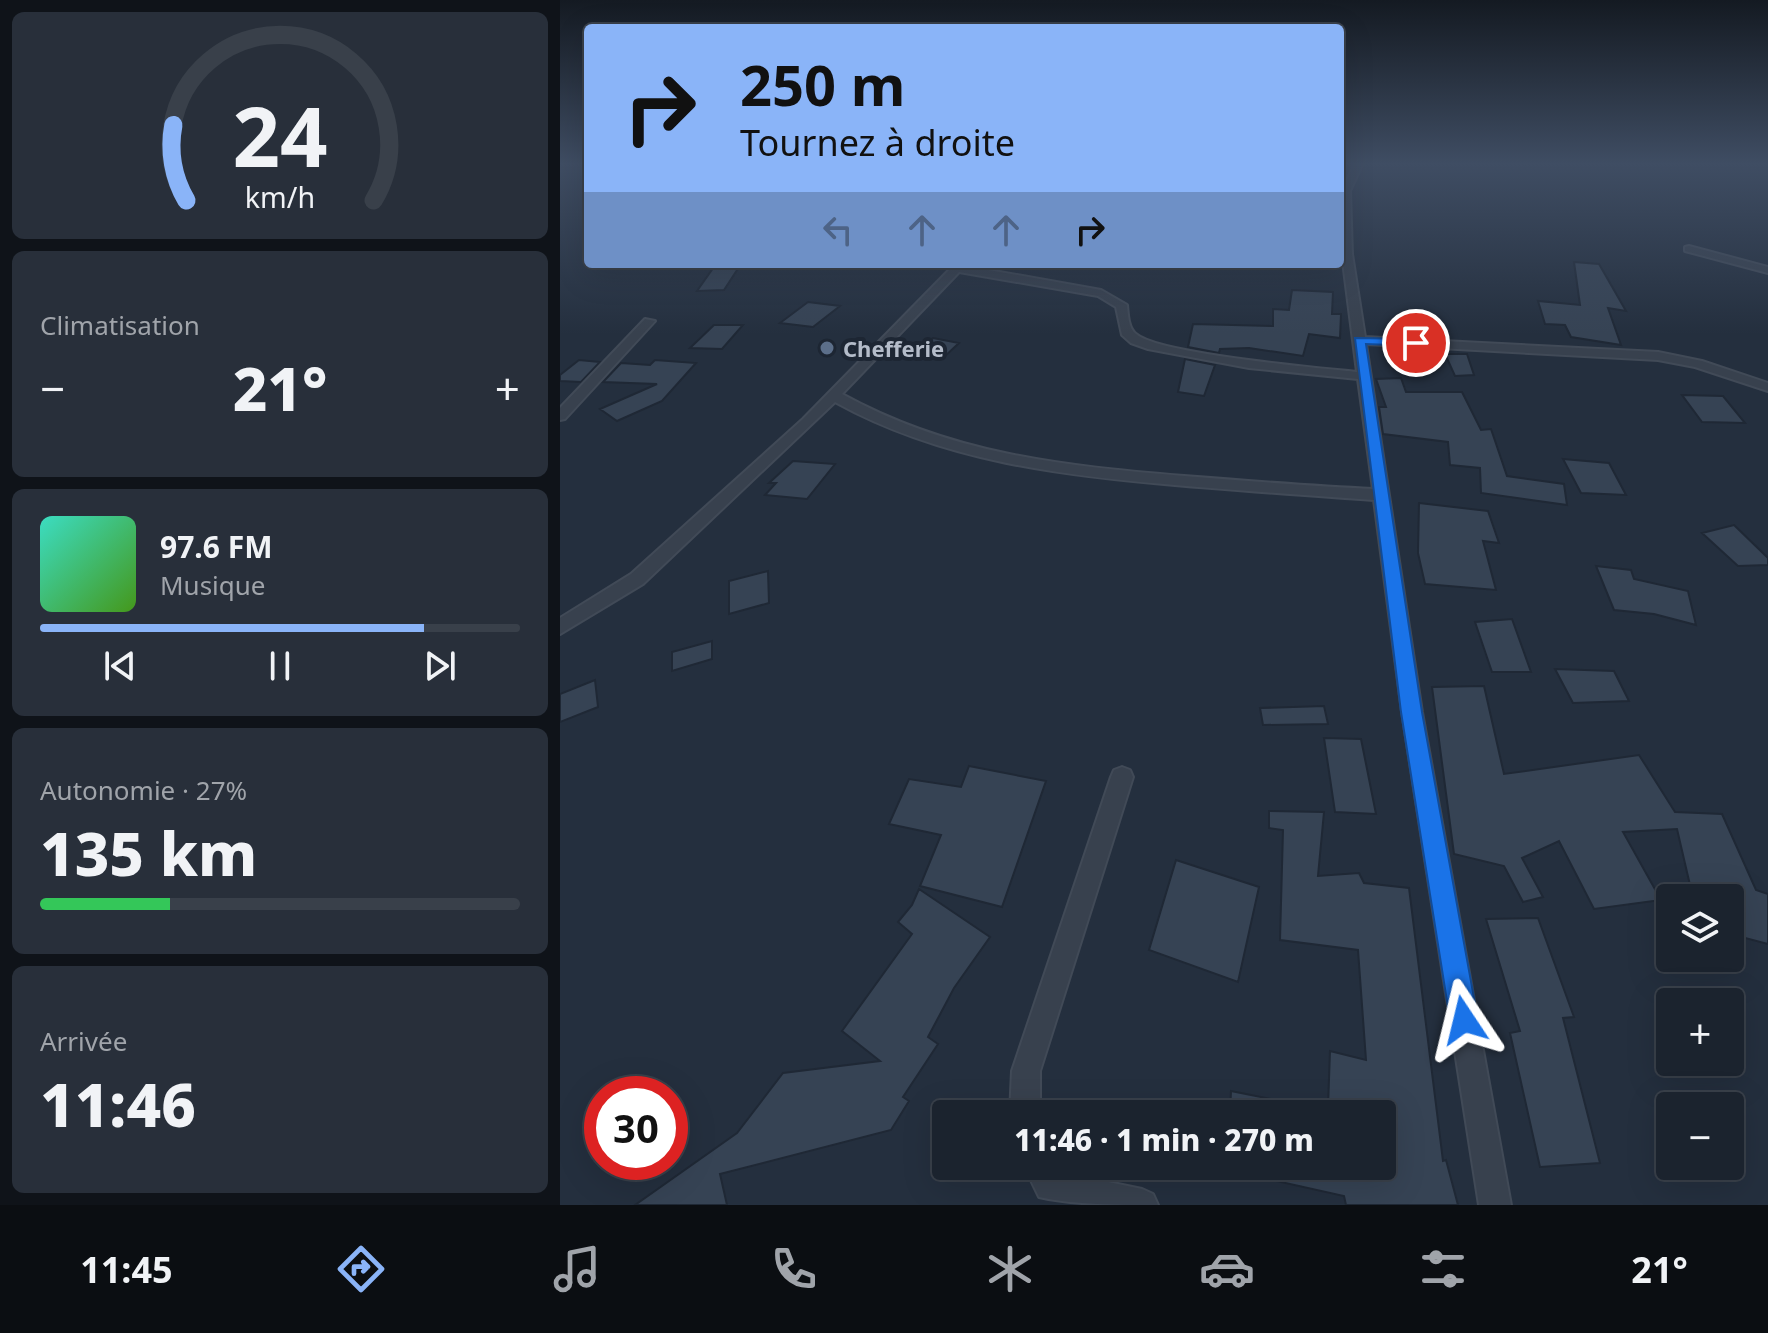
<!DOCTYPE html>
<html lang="fr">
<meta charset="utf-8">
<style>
:root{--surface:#1b232e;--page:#282f3a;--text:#f1f3f6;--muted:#a0a4aa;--line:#39404a;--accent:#8ab4f8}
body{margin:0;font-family:"Noto Sans",sans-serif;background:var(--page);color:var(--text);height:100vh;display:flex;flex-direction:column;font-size:30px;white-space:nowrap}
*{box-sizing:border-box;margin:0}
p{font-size:26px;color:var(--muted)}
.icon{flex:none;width:44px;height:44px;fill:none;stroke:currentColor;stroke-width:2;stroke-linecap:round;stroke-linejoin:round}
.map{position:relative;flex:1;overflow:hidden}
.panel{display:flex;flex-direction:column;gap:12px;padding:12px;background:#0f1319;width:560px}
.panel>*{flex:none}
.banner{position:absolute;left:24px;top:24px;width:760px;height:244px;border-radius:8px;box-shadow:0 8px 32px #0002,0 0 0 2px var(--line);background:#8ab4f8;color:#111;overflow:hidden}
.buttons{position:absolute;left:1096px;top:884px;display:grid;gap:16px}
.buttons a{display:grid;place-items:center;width:88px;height:88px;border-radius:8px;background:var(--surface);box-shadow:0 8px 32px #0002,0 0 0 2px var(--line);font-size:40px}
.speed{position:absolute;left:24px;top:1076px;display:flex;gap:16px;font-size:40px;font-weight:700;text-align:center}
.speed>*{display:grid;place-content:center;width:104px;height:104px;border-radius:50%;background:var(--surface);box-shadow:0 8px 32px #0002,0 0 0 2px var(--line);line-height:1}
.speed .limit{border:12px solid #d22;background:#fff;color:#111}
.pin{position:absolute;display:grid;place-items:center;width:68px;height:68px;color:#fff;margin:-34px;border:4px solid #fff;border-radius:50%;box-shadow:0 2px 8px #0007}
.me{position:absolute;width:88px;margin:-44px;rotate:350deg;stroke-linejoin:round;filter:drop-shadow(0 0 6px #0008)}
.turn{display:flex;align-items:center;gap:28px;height:168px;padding:0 24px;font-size:36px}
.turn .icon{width:104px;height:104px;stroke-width:2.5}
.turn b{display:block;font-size:56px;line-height:68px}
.lanes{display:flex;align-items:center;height:76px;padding:0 24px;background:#0003;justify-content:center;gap:40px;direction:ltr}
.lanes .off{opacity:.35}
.big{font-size:60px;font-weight:800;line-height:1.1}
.panel .widget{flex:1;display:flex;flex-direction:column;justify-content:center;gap:12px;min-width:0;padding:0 28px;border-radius:12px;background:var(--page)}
.panel .dial{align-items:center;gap:0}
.dial svg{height:208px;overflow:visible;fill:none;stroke:var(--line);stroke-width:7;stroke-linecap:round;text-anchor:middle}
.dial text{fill:var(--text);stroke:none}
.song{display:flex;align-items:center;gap:24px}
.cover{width:96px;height:96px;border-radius:12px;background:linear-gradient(135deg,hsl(170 70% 55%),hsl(100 70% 35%))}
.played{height:8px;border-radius:4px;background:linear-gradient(90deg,var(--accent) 80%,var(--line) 80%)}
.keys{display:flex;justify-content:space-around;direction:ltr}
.heat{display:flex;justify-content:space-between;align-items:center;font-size:44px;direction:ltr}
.charge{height:12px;border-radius:6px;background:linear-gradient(90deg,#34c759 27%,var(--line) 0)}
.trip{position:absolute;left:372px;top:1100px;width:464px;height:80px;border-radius:8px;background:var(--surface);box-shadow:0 8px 32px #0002,0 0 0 2px var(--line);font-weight:800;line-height:80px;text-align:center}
.tabs{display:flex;height:128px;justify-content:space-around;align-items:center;background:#0b0e12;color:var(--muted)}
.tabs .icon{width:56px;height:56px}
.tabs .current{color:var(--accent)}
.tabs b{font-size:36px;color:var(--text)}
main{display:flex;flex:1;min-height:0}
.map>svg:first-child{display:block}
.building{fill:#364354;stroke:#1f2835;stroke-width:2}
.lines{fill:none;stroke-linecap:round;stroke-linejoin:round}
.minor-casing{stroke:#414a57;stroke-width:4}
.minor{fill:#38414e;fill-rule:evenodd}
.route{fill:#1a73e8;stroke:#114b97;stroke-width:2}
.service-dot{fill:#5c6f8a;stroke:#1d2633;stroke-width:3}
.labels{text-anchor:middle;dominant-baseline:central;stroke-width:8;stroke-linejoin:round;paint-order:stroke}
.far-poi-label{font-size:22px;font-weight:bold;fill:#b4bcc9;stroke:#1d2633;text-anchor:start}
</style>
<main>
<section class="panel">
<div class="widget dial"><svg viewBox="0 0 100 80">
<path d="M14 69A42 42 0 1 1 86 69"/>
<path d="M14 69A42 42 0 0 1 9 40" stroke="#8ab4f8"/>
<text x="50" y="56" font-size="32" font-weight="700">24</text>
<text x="50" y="72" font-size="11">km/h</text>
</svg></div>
<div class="widget"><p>Climatisation</p>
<div class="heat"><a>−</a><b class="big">21°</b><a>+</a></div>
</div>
<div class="widget">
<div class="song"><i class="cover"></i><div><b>97.6 FM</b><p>Musique</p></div></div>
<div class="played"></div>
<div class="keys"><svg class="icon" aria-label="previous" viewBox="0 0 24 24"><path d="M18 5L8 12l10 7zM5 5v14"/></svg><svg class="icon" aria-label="pause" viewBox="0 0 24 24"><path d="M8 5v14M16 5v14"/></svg><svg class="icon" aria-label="next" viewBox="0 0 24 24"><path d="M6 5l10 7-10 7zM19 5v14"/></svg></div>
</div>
<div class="widget"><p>Autonomie · 27%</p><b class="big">135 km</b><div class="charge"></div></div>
<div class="widget"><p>Arrivée</p><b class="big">11:46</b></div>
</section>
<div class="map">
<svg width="1208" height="1205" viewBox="0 0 1208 1205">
<rect width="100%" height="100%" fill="#242f3e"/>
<path class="building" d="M1014,262l25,2 27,47 -18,-3 13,37 -50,-8 -6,-12 -20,-1 -7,-23 42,4z
M156,264h25l-17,26 -27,1z
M732,290l41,2 -1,22h9l-1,24 -31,-4 -6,22 -54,-8 -29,1 -1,4 -31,-6 5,-23 80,2v-17l16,1z
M248,302l32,4 -27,21 -33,-4z
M154,325h29l-21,24 -32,-1z
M373,338l26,5 -17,16 -25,-5z
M885,354h22l7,21 -19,1z
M625,359l30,6 -11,31 -26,-4z
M19,360l21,2 -19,20 -21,-1v-6z
M95,360l41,3 -34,38 -45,20 -17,-12 57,-25 -54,-2 18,-19 29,2z
M841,378l5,14h56l19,38 10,-1 16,47 57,8 3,21 -86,-12 -1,-25 -30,-3 -2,-23 -65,-8 -4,-27h7l-10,-28z
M1122,395l41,1 22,27 -43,-1z
M1003,459l46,4 17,32 -45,-2z
M233,461l42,3 -28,35 -42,-4 11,-12h-7z
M859,503l69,8 11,32 -16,-2 13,49 -71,-6 -7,-31z
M1174,525l34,33v7l-30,1 -36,-33z
M1036,566l35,4 3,9 54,12 8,34 -42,-11 -40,-4z
M208,571l1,32 -40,11v-33z
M952,619l19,53h-39l-17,-50z
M152,641v18l-40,12v-19z
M995,669l59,2 15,30 -56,2z
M35,680l3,27 -38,15v-28z
M924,686l20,88 135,-19 36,57 47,2 34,76 12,4v50l-38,-10v-36h-37l-16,-69 -54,3 38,68 -67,9 -35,-68 -37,17 21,39 -20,5 -19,-36 -50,-12 -22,-167z
M764,706l4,18 -65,1 -3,-17z
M764,738l37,1 15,75 -41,-2z
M409,766l77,15 -44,126 -82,-21 21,-51 -52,-11 20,-45 52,8z
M709,811l55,1 -6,64 41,-3 5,10 45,5 34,273 3,-1 12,45h-112l-2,-9 -99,-22 1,-8h87v7l49,-5v-54h-28l-26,-7 2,-56 36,9 -8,-110 -78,-10 3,-110 -14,-2z
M616,860l83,27 -21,95 -89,-32z
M359,889l71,48 -36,51 -26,49 10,7 -35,53 6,4 -18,29 -171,44 7,31h-92l102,-72 46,-60 97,-12 -38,-30 70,-97 -14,-12 14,-17z
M978,918l36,99 -11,1 37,145 -60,4 -30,-134 10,-2 -34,-112z
M671,1091l70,14 -1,9h-70z"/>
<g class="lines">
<g class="minor-casing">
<path id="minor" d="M794,165h8l-12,26 2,63 13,83 293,15 44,9 66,22v8l-73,-24 -37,-7 -292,-16 56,368 89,493h-32l-77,-493 -28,-212c-63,-4 -125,-9 -188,-14 -122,-10 -242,-24 -351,-84l-192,182 -83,50v-16l71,-44 172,-155 152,-155 146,26 26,15c1,9 1,23 9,29 22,20 184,34 221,38l-15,-118v-63zM399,272l139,24 18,11 6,28 9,8 17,6 101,19 109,11 15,110c-63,-3 -126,-8 -189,-13 -122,-10 -233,-22 -342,-82z
M1129,246l79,21v6l-83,-22v-4z
M85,319l10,2 -90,98 -5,1v-12z
M562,767l8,3 3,7 -93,294v43h-30l2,-43 99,-294 3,-7z
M464,1166h32l4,6 82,17 11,5 5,11c-38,0 -83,0 -119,-8z"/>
</g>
<use href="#minor" class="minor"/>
</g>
<linearGradient id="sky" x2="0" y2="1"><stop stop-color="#141a22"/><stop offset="0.49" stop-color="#3f4d63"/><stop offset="1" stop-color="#3f4d63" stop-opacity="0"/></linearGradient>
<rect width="1208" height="334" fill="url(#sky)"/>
<path class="route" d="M795,338l61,1 6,4 -6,3 -50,-2 56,368 56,308 -5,10 -9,4 -10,-4 -4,-10 -49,-308z"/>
<circle class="service-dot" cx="267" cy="348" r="8"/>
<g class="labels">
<g class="far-poi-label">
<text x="283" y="348">Chefferie</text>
</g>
</g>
</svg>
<div class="buttons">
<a><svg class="icon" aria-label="layers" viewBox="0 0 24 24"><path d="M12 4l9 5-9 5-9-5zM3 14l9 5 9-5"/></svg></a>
<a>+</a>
<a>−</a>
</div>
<div class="speed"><div class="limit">30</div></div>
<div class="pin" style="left:856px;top:343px;background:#d93025"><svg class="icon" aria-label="arrive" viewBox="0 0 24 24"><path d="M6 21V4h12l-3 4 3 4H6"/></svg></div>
<svg class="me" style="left:904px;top:1020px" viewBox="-20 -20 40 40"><path d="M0-17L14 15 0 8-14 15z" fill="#1a73e8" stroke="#fff" stroke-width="4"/></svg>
<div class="trip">11:46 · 1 min · 270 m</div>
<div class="banner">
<div class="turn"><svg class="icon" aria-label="right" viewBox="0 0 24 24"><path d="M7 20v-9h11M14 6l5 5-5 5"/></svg><div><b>250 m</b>Tournez à droite</div></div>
<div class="lanes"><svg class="icon off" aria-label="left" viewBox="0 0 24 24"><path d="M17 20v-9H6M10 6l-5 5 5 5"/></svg><svg class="icon off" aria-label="ahead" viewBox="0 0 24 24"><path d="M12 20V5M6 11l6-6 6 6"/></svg><svg class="icon off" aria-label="ahead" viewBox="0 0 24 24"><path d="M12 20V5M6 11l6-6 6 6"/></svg><svg class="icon" aria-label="right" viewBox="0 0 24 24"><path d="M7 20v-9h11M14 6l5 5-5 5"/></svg></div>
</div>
</div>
</main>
<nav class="tabs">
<b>11:45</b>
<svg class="icon current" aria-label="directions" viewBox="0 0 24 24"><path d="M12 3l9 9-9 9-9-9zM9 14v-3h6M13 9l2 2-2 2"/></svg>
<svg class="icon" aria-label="music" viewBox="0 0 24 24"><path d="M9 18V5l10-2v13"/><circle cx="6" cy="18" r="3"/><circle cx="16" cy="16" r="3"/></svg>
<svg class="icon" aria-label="phone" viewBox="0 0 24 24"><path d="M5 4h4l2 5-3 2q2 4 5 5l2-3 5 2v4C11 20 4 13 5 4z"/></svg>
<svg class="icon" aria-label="climate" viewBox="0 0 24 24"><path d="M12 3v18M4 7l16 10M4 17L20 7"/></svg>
<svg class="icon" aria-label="car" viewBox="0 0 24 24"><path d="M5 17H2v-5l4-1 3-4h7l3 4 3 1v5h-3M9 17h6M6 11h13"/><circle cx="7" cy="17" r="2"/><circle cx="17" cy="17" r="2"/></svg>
<svg class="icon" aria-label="filters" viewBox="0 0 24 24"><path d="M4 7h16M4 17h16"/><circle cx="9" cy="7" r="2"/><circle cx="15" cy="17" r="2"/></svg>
<b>21°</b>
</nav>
